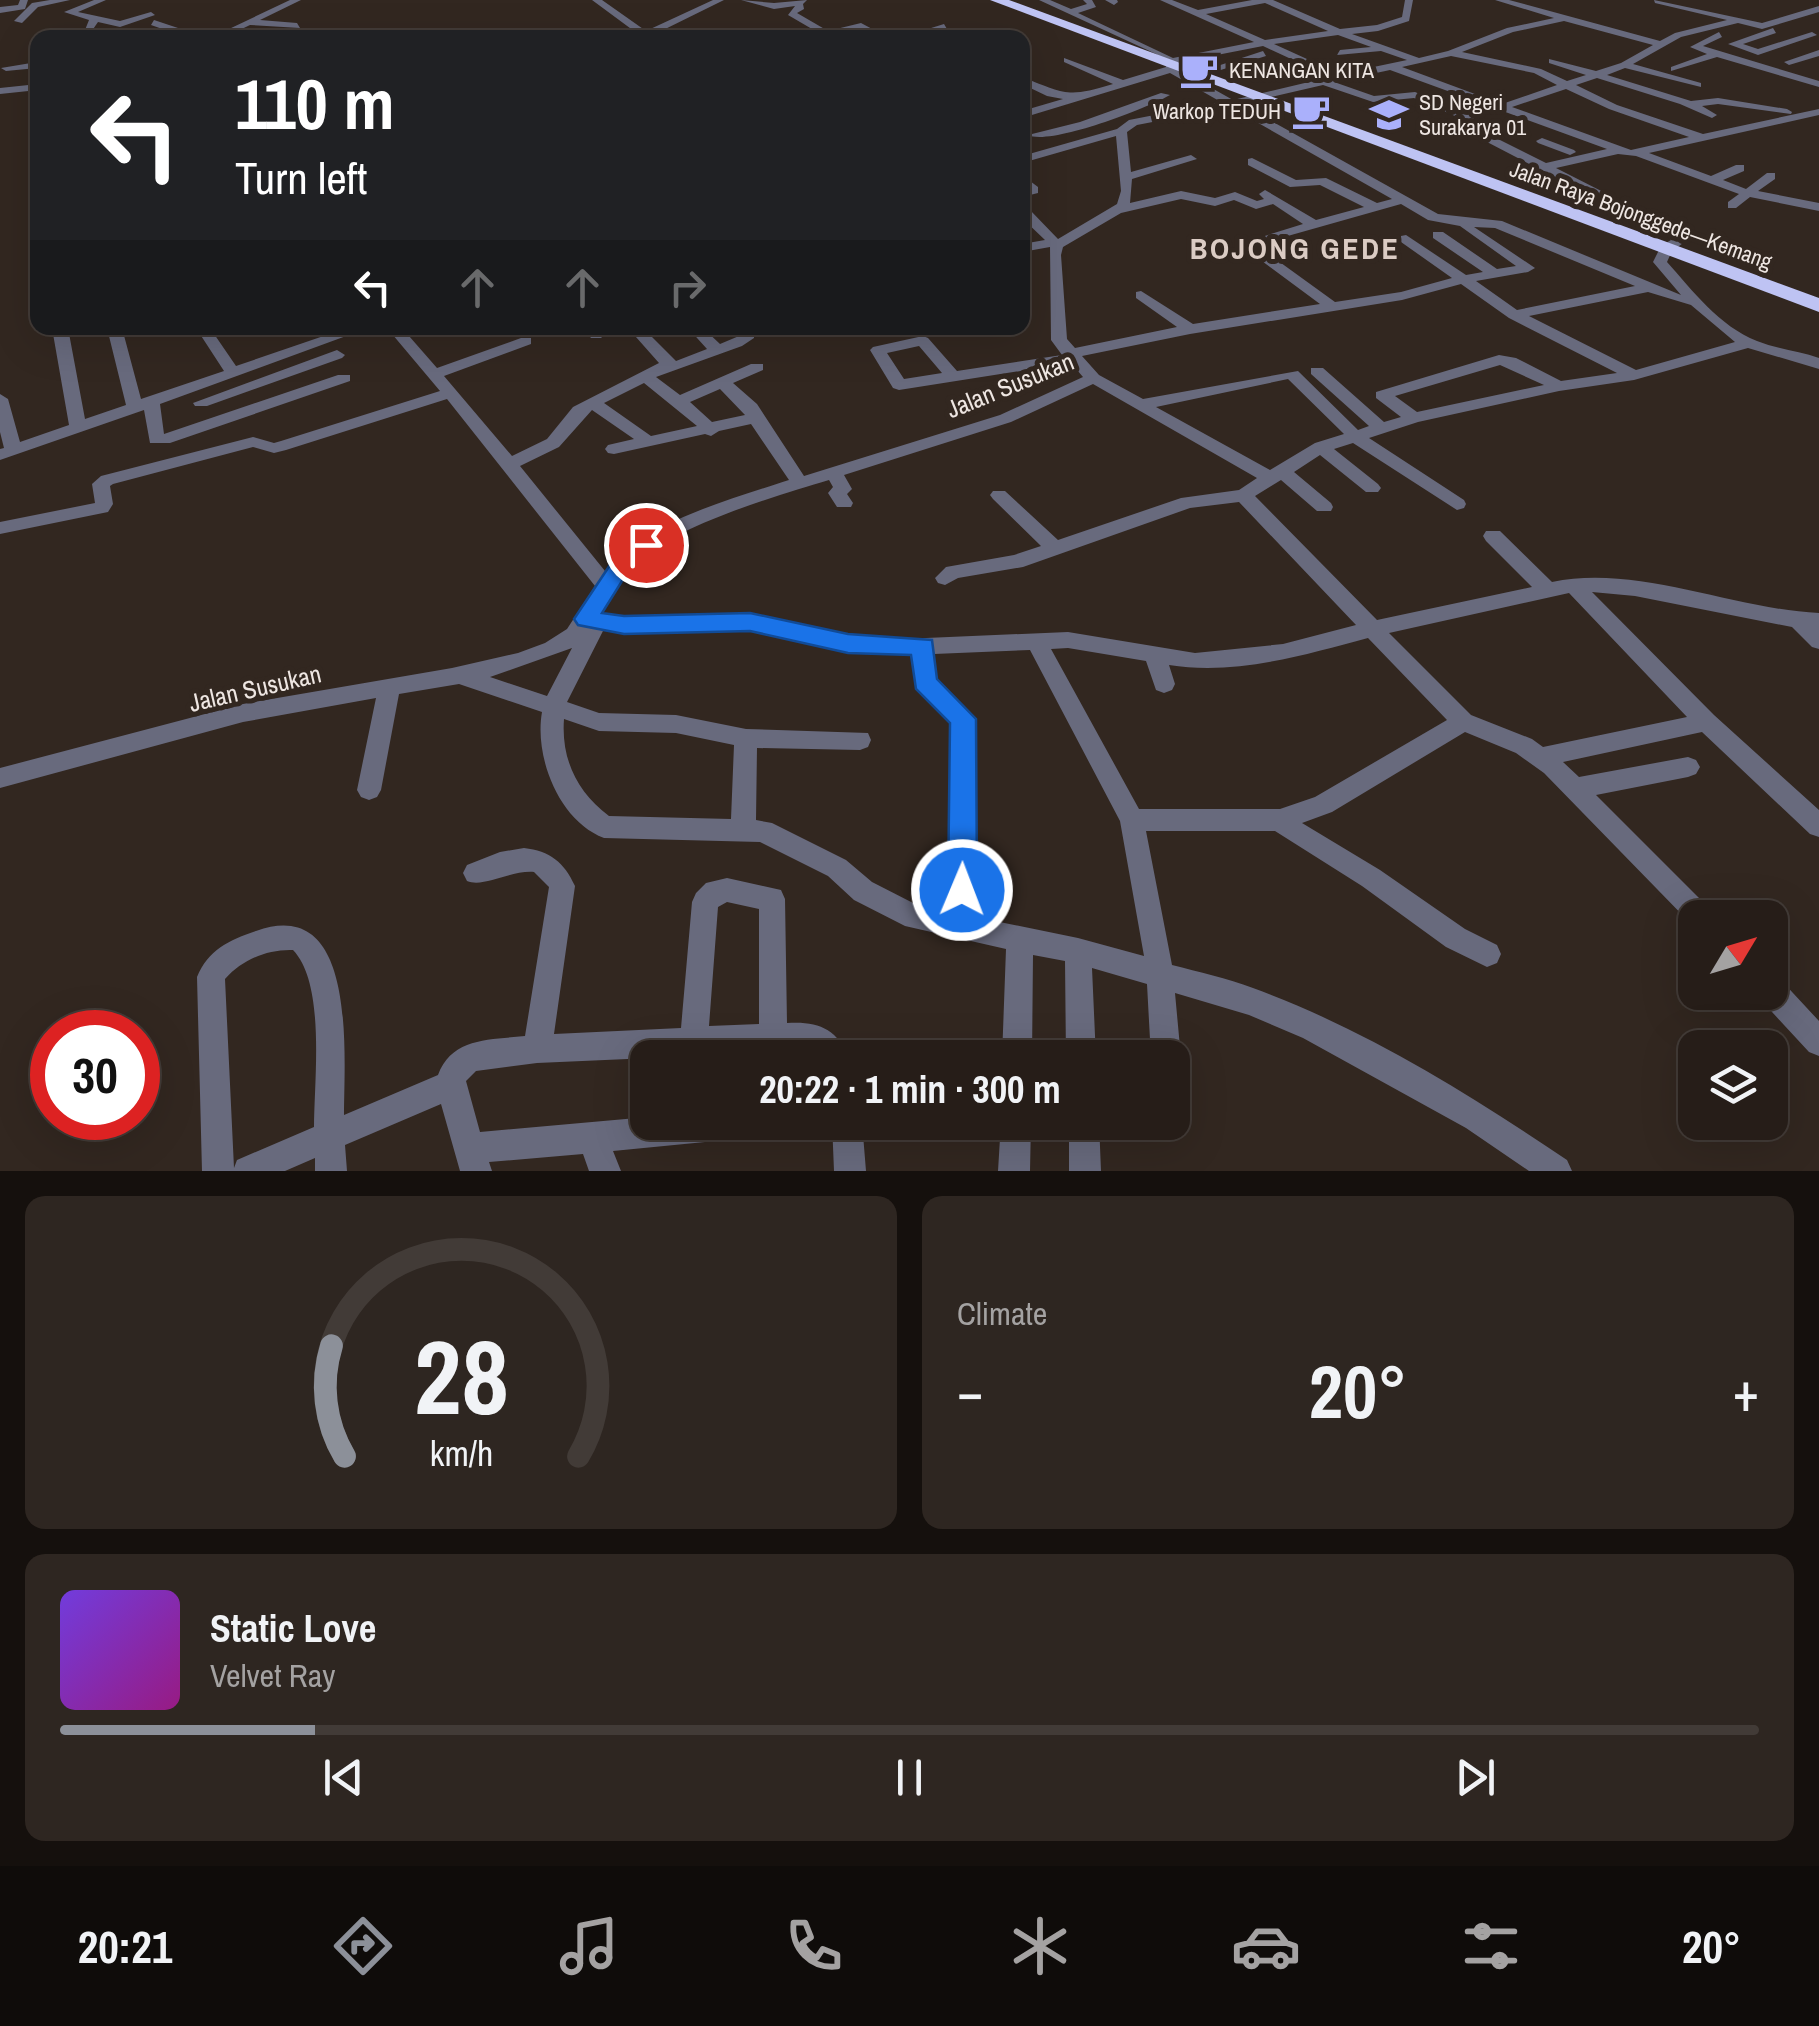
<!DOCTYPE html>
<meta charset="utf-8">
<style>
:root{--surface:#261d18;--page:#2e2621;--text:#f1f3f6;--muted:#a4a2a2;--line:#423b37;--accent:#8c9099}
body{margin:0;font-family:"Archivo Narrow",sans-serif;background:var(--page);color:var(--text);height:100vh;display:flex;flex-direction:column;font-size:38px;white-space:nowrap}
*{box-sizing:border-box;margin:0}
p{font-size:32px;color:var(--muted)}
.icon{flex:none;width:55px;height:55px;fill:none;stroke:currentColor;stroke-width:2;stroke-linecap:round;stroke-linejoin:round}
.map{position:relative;height:1171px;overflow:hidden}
.details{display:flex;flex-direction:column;gap:25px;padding:25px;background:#15100d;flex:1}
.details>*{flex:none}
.banner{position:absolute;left:30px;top:30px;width:1000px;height:305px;border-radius:20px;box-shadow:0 10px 40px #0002,0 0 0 2px var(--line);background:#202124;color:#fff;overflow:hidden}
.needle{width:65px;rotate:52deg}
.controls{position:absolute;left:1678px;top:900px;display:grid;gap:20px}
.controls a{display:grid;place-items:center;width:110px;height:110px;border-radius:20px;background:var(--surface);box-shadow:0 10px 40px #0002,0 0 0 2px var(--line);font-size:50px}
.speed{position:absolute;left:30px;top:1010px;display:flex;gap:20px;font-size:50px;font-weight:700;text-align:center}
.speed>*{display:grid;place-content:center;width:130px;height:130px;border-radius:50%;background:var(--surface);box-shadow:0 10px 40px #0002,0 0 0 2px var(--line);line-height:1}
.speed .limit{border:15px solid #d22;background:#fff;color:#111}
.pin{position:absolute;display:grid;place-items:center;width:85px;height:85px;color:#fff;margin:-42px;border:5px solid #fff;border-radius:50%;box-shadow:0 2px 10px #0007}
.me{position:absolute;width:110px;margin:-55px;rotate:1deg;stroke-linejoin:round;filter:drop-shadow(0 0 8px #0008)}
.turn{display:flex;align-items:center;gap:35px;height:210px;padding:0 40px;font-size:45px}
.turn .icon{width:130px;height:130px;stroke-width:2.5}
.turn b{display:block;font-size:70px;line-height:85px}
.lanes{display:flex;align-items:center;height:95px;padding:0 40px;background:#0003;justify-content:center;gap:50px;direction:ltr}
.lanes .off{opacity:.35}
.big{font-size:75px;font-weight:700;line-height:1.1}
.details .card{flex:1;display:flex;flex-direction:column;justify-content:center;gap:15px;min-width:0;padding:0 35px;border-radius:20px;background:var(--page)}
.details .dial{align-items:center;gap:0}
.dial svg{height:260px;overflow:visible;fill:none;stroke:var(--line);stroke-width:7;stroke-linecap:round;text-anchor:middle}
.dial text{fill:var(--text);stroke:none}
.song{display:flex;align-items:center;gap:30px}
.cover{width:120px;height:120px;border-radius:15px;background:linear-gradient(135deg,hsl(260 70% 55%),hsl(310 70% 35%))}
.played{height:10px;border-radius:5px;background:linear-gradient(90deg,var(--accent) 15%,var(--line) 15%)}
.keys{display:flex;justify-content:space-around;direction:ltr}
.heat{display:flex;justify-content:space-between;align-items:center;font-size:55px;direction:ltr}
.details .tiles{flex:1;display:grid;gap:25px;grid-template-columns:1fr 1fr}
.card:last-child{grid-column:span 2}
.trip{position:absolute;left:630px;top:1040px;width:560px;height:100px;border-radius:20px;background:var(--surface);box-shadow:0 10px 40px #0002,0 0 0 2px var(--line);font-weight:700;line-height:100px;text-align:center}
.tabs{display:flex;height:160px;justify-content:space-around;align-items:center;background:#0f0c0a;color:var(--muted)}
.tabs .icon{width:70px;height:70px}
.tabs .active{color:var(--accent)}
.tabs b{font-size:45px;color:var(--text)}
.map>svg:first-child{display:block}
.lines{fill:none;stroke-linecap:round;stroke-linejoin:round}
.minor{fill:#686a7d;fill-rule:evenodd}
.highway{fill:#bec3f3;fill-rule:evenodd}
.route{fill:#1a73e8;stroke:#114b97;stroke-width:2.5}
.labels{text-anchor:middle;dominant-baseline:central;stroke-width:10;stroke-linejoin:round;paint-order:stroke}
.far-poi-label{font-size:22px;fill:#eee6e2;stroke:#322720;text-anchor:start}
.far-street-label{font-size:22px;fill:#eee6e2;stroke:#322720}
.street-label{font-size:25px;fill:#eee6e2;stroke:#322720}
.far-district-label{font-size:30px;font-weight:bold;letter-spacing:2.5px;fill:#dbccc4;stroke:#322720}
</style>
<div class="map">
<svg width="1819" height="1171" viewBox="0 0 1819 1171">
<rect width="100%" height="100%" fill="#322720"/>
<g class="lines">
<path class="minor" d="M20,0h8l-3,9 -25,4v-6l18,-2z
M50,0h20l-32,7 -16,16 -8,-2 18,-18z
M94,0h12l-28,12 42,9 31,-9 4,3 -35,12 -22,-5 -9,13 -43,3 39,-8 4,-10 -25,-8z
M290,0h11l-41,20 37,3 3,5 -50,-3 -27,13h-13z
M592,0h10l44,31 67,-31h11l-75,37 -16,1 5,-4z
M741,0l33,3 33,-3 -4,4 1,5 -7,4 31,18 33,-8 28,15h-12l-17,-9 -36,7 -36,-21 7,-9 -21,3z
M1039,0h11l21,9 16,-5 -4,-4h9l4,7 -18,6 95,45 81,-16 -94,-42h12l26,10 54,-10h21l67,29 37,-4 25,-8 3,-17h8l-4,21 -31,10 -26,3 67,24 29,-7 59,-23 47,-10 -59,-18h14l151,41 15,-8 52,-13 -72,-17 -1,-3 108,23 57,-17v6l-57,17 -24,-6 -57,14 -48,27 68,19v4l-76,-19 -18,7 84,26 27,-3 69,11 5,3 -1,2 -73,-10 -16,2 15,9 -5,3 -32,-14 -83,-26 -21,7 41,20 86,29 116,-25v6l-170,38 62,23 25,-11h8v6l-21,9 23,9 21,-16h8v6l-17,12 61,12v8l-69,-14 -14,11h-8v-6l11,-8 -103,-38 -18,-2 -62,14 122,62 8,11 -14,10 -5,11c26,29 52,64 90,79 20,8 42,10 62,17v11l-71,-21 -114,32 -75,11 -141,31 -49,16 95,62 2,4 -2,4 -7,2 -104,-67 -19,6 44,35 3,4 -3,4h-12l-46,-37 -26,17 37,31 2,4 -2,4h-14l-36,-31 -26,16 122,124 155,-33 -46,-46 -3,-5 3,-5h14l52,51c85,-18 180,27 267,31v36l-7,-2 -20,-20 -157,-31 -43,-4 122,123 105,95v27l-9,-3 -108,-102 -139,30 16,15 109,-20 8,3 4,7 -4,7 -8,3 -92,18 114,114 4,9h-19v10l-151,-155 -28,-20 -51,-21 -133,80 -30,11 78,47 85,59 32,16 4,9 -4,9 -10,4 -41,-20 -84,-61 -87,-55h-129l26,134c27,7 55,13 81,23 112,41 216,106 314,172l5,11h-43l-63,-43 -163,-90 -54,-23 -74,-22 6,65 -9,12v-12h-21l-4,-74 -55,-16 4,90h-30l-1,-97 -32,-6 -1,103h-30l4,-109 -101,-23 -51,-26 -26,-24 -68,-34 -156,-4c-45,-17 -70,-81 -62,-126l-83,-28 -60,10 -18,96 -4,7 -8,3 -8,-3 -4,-7 19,-92 -133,24 -243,66v-20l243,-64 209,-36 66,-15 27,-10 22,-14 28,-43 -148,-187 -161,51 -12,3 -21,-6 -140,37 -3,2 3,18 -5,8 -108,22v-12l95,-19 -3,-19 9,-8 152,-39 21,6 7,-2 159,-50 -53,-63h15l35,40 84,-30h10v6l-87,32 68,80 35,-17 26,-32 86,-44 -31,-35h15l33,33 31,-12 -19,-21h15l17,16 19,-8 1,-8h14v10l-12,8 -86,31 24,18 71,-31h12v6l-30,13 24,21 47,72 196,-61 83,-38 -12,-14 -172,27 -6,-2 -23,-38 3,-3 50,-11 5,2 29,33 105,-16 -11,-15 -1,-93 -28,5v-8l23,-4 -23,-22v-8h8l28,29 59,-35 4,-13 -5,-55 -94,27v-7l95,-27 12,-9 92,-18 -51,-29 -148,45v-7l41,-12 -16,-3 -25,-12v-7c44,17 45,21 91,7l-49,-22v-4l59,22 43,-13v-5l-10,-8zM1265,3l63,28 -63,9 -59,-26zM1564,21l89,24 -32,18 -25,8 -47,-12v4l37,12 -19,6 -26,-12 -79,-17 51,-20zM1338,35l33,12 -31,3 -3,5 44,-4 26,9 -67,14 -66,-30zM1263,46l67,31 -97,23 -57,-32v-5zM1451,56l83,17 23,12 -55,19 -100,-37zM1390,70l217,79 -61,14 -72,-36v-11l-59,-24 -41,4 -40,-14zM1323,85l50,17 41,-4 50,22v10l204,106 3,4 -10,6 -8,16 28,33 -179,-74 -64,-7 -197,-110zM1566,89l43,20 80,28 -58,13 -119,-43zM1230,107l162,92 -15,4 -51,-25 -30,2 -44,-22 -4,1v6l42,22 30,-2 44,22 -48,13 -51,-30 -6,4 5,5 -7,2 -22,-9 -20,6 -34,-7 -51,12 2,-24 65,-20 -6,-4 -60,17 -4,-40 10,-7zM1181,199l34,7 19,-6 22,9 17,-5 30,20 -64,20 81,60 -127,20 -52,-33 -5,1v6l41,29 -102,21 -8,-9 -6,-84 2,-8 58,-34zM1401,204l27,16 32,6 56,40 -19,3 -54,-37h-10v6l50,34 -17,3 -60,-40 -5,1v6l51,36 -51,14 -66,10 -79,-57zM1474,227l21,1 140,58 -118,24 -41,-29 52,-9 7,-4zM1461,284l48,34 108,55 -56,8 -45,-23 -17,-3 -123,37v6l25,19 -17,5 -61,-54h-12v6l58,52 -11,4 -60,-59 -155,28 -44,-24 -17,-19 108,-22 212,-34zM1648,292l43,13 44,37 -99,28 -107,-54zM919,346l23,27 -38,6 -17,-26zM1500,365l44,20 -127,27 -22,-16zM1288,379l56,55 -29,9 -45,27 -114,-63zM644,383l53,43 -46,10 -47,-33zM1093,384l164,94 -18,12 -58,8 -123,42 -53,-49h-12l-3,4 3,4 48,47 -27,9 -68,12 -11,11 3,5 7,2 13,-7 65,-11 167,-59 49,-6 117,123 -73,19 -88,9 -127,-21 -165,7 -55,-3 -98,-22 -126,3 -24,-4c10,-18 20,-36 36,-50 43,-39 137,-66 193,-83l4,7 -5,6 9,14h14l2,-4 -6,-9 5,-5 -8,-14 167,-53zM720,389l25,26 -33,7 -22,-20zM592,410l42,29 -26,6 -3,4 3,4 6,1 91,-20 6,2 8,-5 32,-7 38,56c-58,19 -145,42 -184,91l-85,-105 39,-19zM1569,593l118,124 -144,30 -11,-8 -61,-24 -82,-82zM604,629l20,4 126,-3 98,22 65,3 4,34 35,33 -3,190 -32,-7 -45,-23 -26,-22 -74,-37 -16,-3 1,-72 103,2 8,-3 3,-7 -3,-7 -122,-4 -70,-14 -77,-2 -32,-11zM1368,638l79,82 -132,77 -35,12h-141l-88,-160 17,-1 78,13 10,29 8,3 8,-3 3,-6 -6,-19c66,11 135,-10 199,-27zM572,648l-25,48 -57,-19zM1030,650l90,171 24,135 -66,-18 -103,-21 -1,-198 -38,-39 -2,-26zM564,719l35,12 77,2 58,12 -3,74 -122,-3c-32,-24 -48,-57 -45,-97z
M1105,0h12l1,2 -4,3z
M154,20l48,16 1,2h-15l-37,-13z
M944,24l3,5 -31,9h-17z
M1773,28l3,5 -33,11 15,5 54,-17 5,3 -59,20 -30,-11z
M1719,32l3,5 -19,9 116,35v6l-102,-30 -46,14v-4l36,-13 -17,-7z
M1819,50v6l-30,9 -5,-3z
M1263,51l3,5 -68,21 -5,-3z
M37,62v6l-31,3 -5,-3z
M38,84v6l-38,4v-6z
M1161,93l9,2c-22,13 -120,51 -142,40l52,-13z
M1542,138l32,12 2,2 -6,3 -32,-12 -2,-2z
M1022,175l16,12v6l-16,4v-7l4,-1z
M52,328h16l17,91 41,-14 -19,-77h15l19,71 83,-28 -28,-43h14l26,38 111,-38h21l-208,76 4,30 174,-59h12v6l-180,62h-20l-6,-33 -144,50v-11l4,-1 -4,-16v-38l8,5 12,43 49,-17z
M583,328h15l6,7 -3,3h-10z
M337,350l8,5 -3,3 -135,48h-12l-2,-3z
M524,848c26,3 40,14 51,38l-21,148 127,-6 11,-126 4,-9 10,-10 21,-5 54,12 4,9 2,124c30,-2 50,5 62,35h-30l-11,-7 -271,12 -61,8 -10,10 14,51 168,-15v5h123l-4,11 -11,4 -143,14 8,20h-32l-6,-17 -94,8 3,9h-32l-19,-67 -96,41 2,26h-32v-13l-30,13h-83l-5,-194c11,-27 32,-37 59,-46 102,-37 88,123 88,184l94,-40c14,-38 52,-35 87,-39l24,-149 -15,-15c-23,-2 -50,16 -67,9l-4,-8 4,-8 33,-13zM727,902l32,7v115l-50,2 9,-119zM293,950c33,34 21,131 21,177l-77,33 -3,8 -9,-189c17,-19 42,-30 68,-29z
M1770,975l10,4 39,42v35l-10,-4 -49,-53 -2,-7h12z
M832,1122h30l4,49h-32z
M1001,1122h30l-1,49h-32z
M1069,1122h30l2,49h-32z"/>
<path class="highway" d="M990,0h19l810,298v14z"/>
</g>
<path class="route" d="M646,538l11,7 -30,28 -25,40 22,3 126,-3 98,21 84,6 5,39 39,40 1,171 -4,10 -11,4 -10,-4 -4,-10 2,-167 -34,-34 -5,-34 -63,-2 -98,-22 -126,3 -46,-9 -4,-6 38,-57z"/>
<defs>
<g id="cafe-bare" transform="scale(3)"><path d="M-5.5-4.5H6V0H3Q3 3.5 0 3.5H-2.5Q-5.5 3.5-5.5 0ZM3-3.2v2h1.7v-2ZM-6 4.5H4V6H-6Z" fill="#aab0fb" stroke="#322720" stroke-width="2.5" paint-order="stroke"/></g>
<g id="school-bare" transform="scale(3)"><path d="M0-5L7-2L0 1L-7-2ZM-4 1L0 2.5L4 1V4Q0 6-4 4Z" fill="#aab0fb" stroke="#322720" stroke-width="2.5" paint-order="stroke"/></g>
</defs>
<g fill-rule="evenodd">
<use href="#cafe-bare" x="1199" y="70"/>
<use href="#cafe-bare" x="1311" y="111"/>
<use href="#school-bare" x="1389" y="115"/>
</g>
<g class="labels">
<g class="far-poi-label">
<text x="1229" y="70">KENANGAN KITA</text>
<text x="1419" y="102">SD Negeri<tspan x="1419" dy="25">Surakarya 01</tspan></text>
<text x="1281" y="111" text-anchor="end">Warkop TEDUH</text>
</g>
<g class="far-street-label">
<text transform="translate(1641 215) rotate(20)">Jalan Raya Bojonggede—Kemang</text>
</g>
<g class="street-label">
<text transform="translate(1010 385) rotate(-22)">Jalan Susukan</text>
<text transform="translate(255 688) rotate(-13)">Jalan Susukan</text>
</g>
<g class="far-district-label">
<text x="1295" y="248">BOJONG GEDE</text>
</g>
</g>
</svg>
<div class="controls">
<a><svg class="needle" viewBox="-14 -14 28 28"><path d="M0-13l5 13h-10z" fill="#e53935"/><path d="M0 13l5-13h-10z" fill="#a4a2a2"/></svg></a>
<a><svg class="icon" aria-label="layers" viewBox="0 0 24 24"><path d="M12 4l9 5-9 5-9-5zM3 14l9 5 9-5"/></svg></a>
</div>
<div class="speed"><div class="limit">30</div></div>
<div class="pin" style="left:646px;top:545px;background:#d93025"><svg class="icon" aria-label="arrive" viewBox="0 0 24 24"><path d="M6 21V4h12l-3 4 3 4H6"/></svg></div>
<svg class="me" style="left:962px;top:890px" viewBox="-20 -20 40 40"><circle r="17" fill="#1a73e8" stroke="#fff" stroke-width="3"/><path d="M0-11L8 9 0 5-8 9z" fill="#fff"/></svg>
<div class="trip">20:22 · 1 min · 300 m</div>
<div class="banner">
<div class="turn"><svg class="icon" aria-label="left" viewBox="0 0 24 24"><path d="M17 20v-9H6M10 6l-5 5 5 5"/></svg><div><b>110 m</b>Turn left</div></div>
<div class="lanes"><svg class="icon" aria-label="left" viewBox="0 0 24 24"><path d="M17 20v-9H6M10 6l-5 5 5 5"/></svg><svg class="icon off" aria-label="ahead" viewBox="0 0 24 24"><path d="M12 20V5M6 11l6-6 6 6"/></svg><svg class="icon off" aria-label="ahead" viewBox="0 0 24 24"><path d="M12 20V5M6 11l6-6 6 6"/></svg><svg class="icon off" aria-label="right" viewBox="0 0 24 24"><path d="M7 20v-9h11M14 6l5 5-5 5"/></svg></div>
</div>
</div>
<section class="details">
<div class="tiles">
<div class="card dial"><svg viewBox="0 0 100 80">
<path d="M14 69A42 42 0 1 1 86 69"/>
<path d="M14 69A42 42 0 0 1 10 35" stroke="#8c9099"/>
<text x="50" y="56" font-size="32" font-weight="700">28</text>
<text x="50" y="72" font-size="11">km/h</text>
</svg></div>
<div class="card"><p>Climate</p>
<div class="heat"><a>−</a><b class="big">20°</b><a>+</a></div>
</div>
<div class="card">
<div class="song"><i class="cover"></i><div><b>Static Love</b><p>Velvet Ray</p></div></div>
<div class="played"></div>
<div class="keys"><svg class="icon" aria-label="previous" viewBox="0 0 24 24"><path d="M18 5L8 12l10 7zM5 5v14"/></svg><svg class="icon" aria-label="pause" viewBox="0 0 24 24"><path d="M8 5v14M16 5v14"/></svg><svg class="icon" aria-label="next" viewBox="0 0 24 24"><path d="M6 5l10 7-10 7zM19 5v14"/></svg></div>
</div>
</div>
</section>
<nav class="tabs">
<b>20:21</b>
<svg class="icon active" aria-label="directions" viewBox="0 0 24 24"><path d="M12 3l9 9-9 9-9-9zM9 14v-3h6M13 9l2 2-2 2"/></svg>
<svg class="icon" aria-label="music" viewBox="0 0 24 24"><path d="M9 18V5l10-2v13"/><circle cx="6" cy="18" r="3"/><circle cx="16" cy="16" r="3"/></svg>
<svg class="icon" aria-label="phone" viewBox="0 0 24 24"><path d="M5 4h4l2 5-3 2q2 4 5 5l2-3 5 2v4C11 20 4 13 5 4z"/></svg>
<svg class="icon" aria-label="climate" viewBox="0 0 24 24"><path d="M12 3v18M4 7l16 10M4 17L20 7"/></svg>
<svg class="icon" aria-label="car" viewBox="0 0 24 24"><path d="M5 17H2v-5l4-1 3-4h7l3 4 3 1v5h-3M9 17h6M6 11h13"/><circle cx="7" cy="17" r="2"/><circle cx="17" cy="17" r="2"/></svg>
<svg class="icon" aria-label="filters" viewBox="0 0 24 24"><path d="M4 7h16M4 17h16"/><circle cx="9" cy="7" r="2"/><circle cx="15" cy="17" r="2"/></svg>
<b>20°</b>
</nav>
